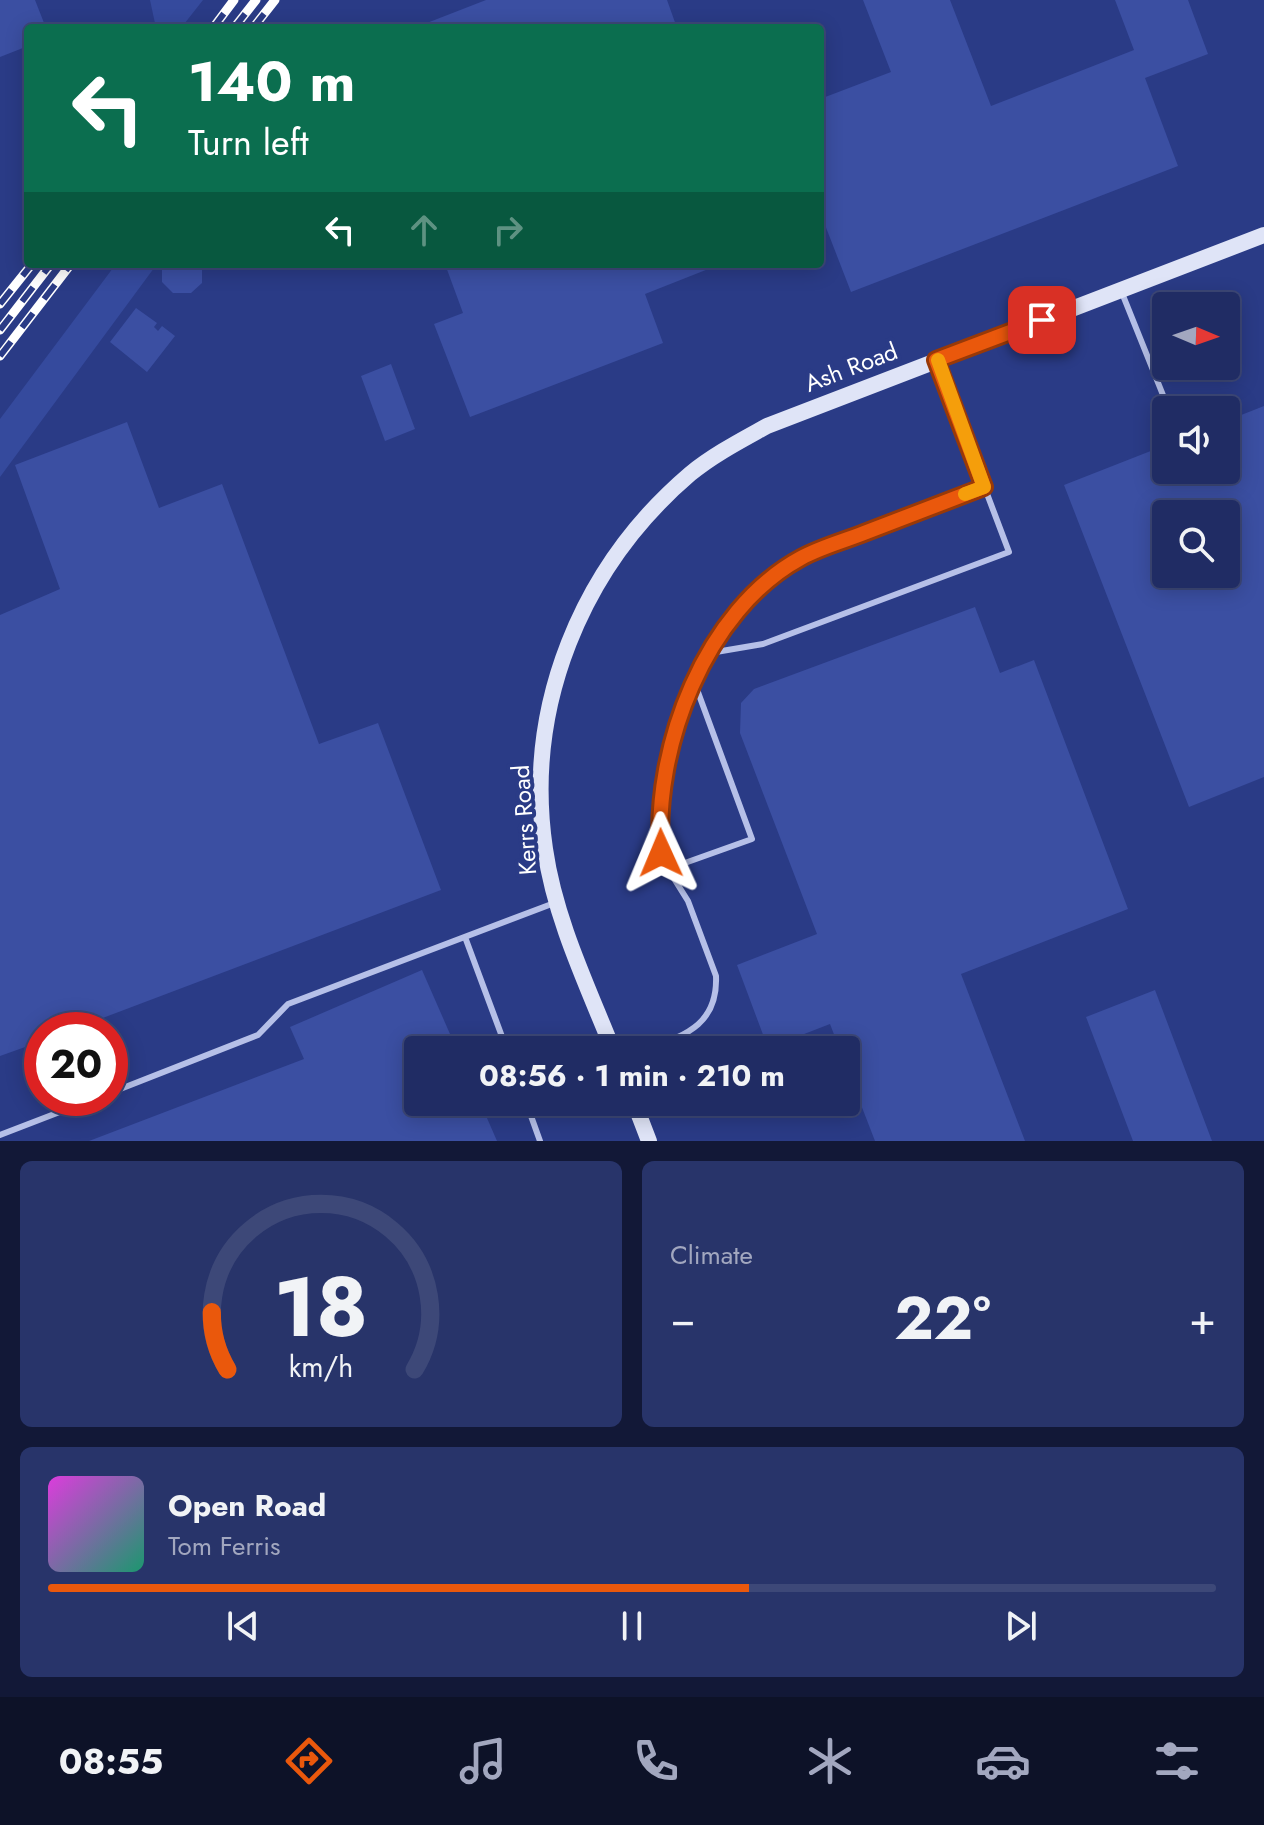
<!DOCTYPE html>
<meta charset="utf-8">
<style>
:root{--surface:#202c64;--page:#28346a;--text:#f1f3f6;--muted:#a2a7bf;--line:#3d4878;--accent:#ea580c}
body{margin:0;font-family:Jost,sans-serif;background:var(--page);color:var(--text);height:100vh;display:flex;flex-direction:column;font-size:30px;white-space:nowrap}
*{box-sizing:border-box;margin:0}
p{font-size:26px;color:var(--muted)}
.icon{flex:none;width:44px;height:44px;fill:none;stroke:currentColor;stroke-width:2;stroke-linecap:round;stroke-linejoin:round}
.map{position:relative;height:1141px;overflow:hidden}
.sheet{display:flex;flex-direction:column;gap:20px;padding:20px;background:#121837;flex:1}
.sheet>*{flex:none}
.hud{position:absolute;left:24px;top:24px;width:800px;height:244px;border-radius:8px;box-shadow:0 4px 20px #0003,0 0 0 2px var(--line);background:#0b6e4f;color:#fff;overflow:hidden}
.needle{width:52px;rotate:92deg}
.tools{position:absolute;left:1152px;top:292px;display:grid;gap:16px}
.tools a{display:grid;place-items:center;width:88px;height:88px;border-radius:8px;background:var(--surface);box-shadow:0 4px 20px #0003,0 0 0 2px var(--line);font-size:40px}
.speed{position:absolute;left:24px;top:1012px;display:flex;gap:16px;font-size:40px;font-weight:700;text-align:center}
.speed>*{display:grid;place-content:center;width:104px;height:104px;border-radius:50%;background:var(--surface);box-shadow:0 4px 20px #0003,0 0 0 2px var(--line);line-height:1}
.speed .limit{border:12px solid #d22;background:#fff;color:#111}
.pin{position:absolute;display:grid;place-items:center;width:68px;height:68px;color:#fff;margin:-34px;border-radius:16px;box-shadow:0 4px 12px #0006}
.me{position:absolute;width:88px;margin:-44px;rotate:359deg;stroke-linejoin:round;filter:drop-shadow(0 0 6px #0008)}
.turn{display:flex;align-items:center;gap:28px;height:168px;padding:0 32px;font-size:36px}
.turn .icon{width:104px;height:104px;stroke-width:2.5}
.turn b{display:block;font-size:56px;line-height:68px}
.lanes{display:flex;align-items:center;height:76px;padding:0 32px;background:#0003;justify-content:center;gap:40px;direction:ltr}
.lanes .off{opacity:.35}
.big{font-size:60px;font-weight:700;line-height:1.1}
.sheet .widget{flex:1;display:flex;flex-direction:column;justify-content:center;gap:12px;min-width:0;padding:0 28px;border-radius:12px;background:var(--page)}
.sheet .dial{align-items:center;gap:0}
.dial svg{height:208px;overflow:visible;fill:none;stroke:var(--line);stroke-width:7;stroke-linecap:round;text-anchor:middle}
.dial text{fill:var(--text);stroke:none}
.song{display:flex;align-items:center;gap:24px}
.cover{width:96px;height:96px;border-radius:12px;background:linear-gradient(135deg,hsl(300 70% 55%),hsl(160 70% 35%))}
.played{height:8px;border-radius:4px;background:linear-gradient(90deg,var(--accent) 60%,var(--line) 60%)}
.keys{display:flex;justify-content:space-around;direction:ltr}
.heat{display:flex;justify-content:space-between;align-items:center;font-size:44px;direction:ltr}
.sheet .tiles{flex:1;display:grid;gap:20px;grid-template-columns:1fr 1fr}
.widget:last-child{grid-column:span 2}
.trip{position:absolute;left:404px;top:1036px;width:456px;height:80px;border-radius:8px;background:var(--surface);box-shadow:0 4px 20px #0003,0 0 0 2px var(--line);font-weight:700;line-height:80px;text-align:center}
.menu{display:flex;height:128px;justify-content:space-around;align-items:center;background:#0d1228;color:var(--muted)}
.menu .icon{width:56px;height:56px}
.menu .active{color:var(--accent)}
.menu b{font-size:36px;color:var(--text)}
.map>svg:first-child{display:block}
.green{fill:#354a9d}
.building{fill:#3b4fa2;fill-rule:evenodd}
.lines{fill:none;stroke-linecap:round;stroke-linejoin:round}
.service{stroke:#b6c0e8;stroke-width:6}
.secondary{stroke:#dfe4f7;stroke-width:16}
.rail-casing{stroke:#fff;stroke-width:9}
.rail{stroke:#2a3b86;stroke-width:6;stroke-dasharray:18;stroke-linecap:butt}
.route-casing{stroke:#983908;stroke-width:20}
.route{stroke:#ea580c;stroke-width:14}
.slow{stroke:#f59e0b;stroke-width:14}
.labels{text-anchor:middle;dominant-baseline:central;stroke-width:8;stroke-linejoin:round;paint-order:stroke}
.street-label{font-size:24px;fill:#fff;stroke:#2a3b86}
</style>
<div class="map">
<svg width="1264" height="1141" viewBox="0 0 1264 1141">
<rect width="100%" height="100%" fill="#2a3b86"/>
<path class="green" d="M150,0h53l-22,28h-25z
M116,264h41l-157,213v-58z"/>
<path class="building" d="M0,0h35l11,28h-18v18l-28,11z
M486,0h181l10,28h-263z
M863,0h87l41,106 143,-56 -19,-50h73l20,54 -63,24 33,88 -327,126 -31,-80v-113l71,-27z
M162,264h40v19l-11,10h-18l-11,-11z
M445,264h276l-76,30 18,49 -193,74 -36,-93 29,-11z
M136,308l21,15 -3,4 4,4 4,-5 13,10 -28,36 -37,-30z
M391,364l24,65 -30,12 -24,-65z
M1264,406v371l-75,30 -125,-322 102,-40v25h60v-49zM1166,514h60v60h-60z
M127,422l32,86 63,-24 97,260 59,-21 63,167 -370,140h-29v11l-42,15v-441l60,-26 -45,-124z
M975,607l25,66 34,-13 94,249 -167,65 64,167h-150l-29,-75v-16h-6l-10,-26 -62,24 -31,-83 80,-31 -77,-201 1,-30 13,-14z
M422,970l35,80h-39v52h62l17,39h-408l215,-82 -14,-32z
M1155,990l57,151h-79l-47,-124z"/>
<g class="lines">
<path class="service" d="M1122,293l47,117
M710,653l22,-35 27,-30 44,-32 181,-69
M668,869l84,-30 -57,-155
M465,937l42,113
M646,1050c39,-15 72,-25 70,-74l-28,-75 -20,-32 -7,-16 -1,-23 3,-48 12,-57 35,-72 53,-9 246,-92 -71,-188
M110,1093l148,-58 30,-31 269,-102
M526,1102l14,39
M0,1135l96,-37"/>
<path class="secondary" d="M613,1050c-26,-65 -58,-131 -68,-201 -21,-142 36,-282 145,-375 23,-19 50,-33 77,-48l497,-191
M634,1102l15,39"/>
<g class="rail-casing">
<path id="rail" d="M213,28l21,-28
M234,28l22,-28
M253,28l22,-28
M0,304l32,-40
M0,330l51,-66
M0,356l71,-92"/>
</g>
<use href="#rail" class="rail"/>
</g>
<g class="lines">
<g class="route-casing">
<path id="route" d="M661,853c-8,-105 44,-243 140,-295 20,-11 43,-17 63,-25 40,-15 80,-31 120,-46l-48,-127 106,-40"/>
</g>
<use href="#route" class="route"/>
<path class="slow" d="M938,360l46,127 -19,7"/>
</g>
<g class="labels">
<g class="street-label">
<text transform="translate(851 367) rotate(-21)">Ash Road</text>
<text transform="translate(524 820) rotate(-94)">Kerrs Road</text>
</g>
</g>
</svg>
<div class="tools">
<a><svg class="needle" viewBox="-14 -14 28 28"><path d="M0-13l5 13h-10z" fill="#e53935"/><path d="M0 13l5-13h-10z" fill="#a2a7bf"/></svg></a>
<a><svg class="icon" aria-label="sound" viewBox="0 0 24 24"><path d="M4 9h4l5-4v14l-5-4H4zM17 9q2 3 0 6"/></svg></a>
<a><svg class="icon" aria-label="search" viewBox="0 0 24 24"><circle cx="10" cy="10" r="6"/><path d="M15 15l6 6"/></svg></a>
</div>
<div class="speed"><div class="limit">20</div></div>
<div class="pin" style="left:1042px;top:320px;background:#d93025"><svg class="icon" aria-label="arrive" viewBox="0 0 24 24"><path d="M6 21V4h12l-3 4 3 4H6"/></svg></div>
<svg class="me" style="left:661px;top:853px" viewBox="-20 -20 40 40"><path d="M0-17L14 15 0 8-14 15z" fill="#ea580c" stroke="#fff" stroke-width="4"/></svg>
<div class="trip">08:56 · 1 min · 210 m</div>
<div class="hud">
<div class="turn"><svg class="icon" aria-label="left" viewBox="0 0 24 24"><path d="M17 20v-9H6M10 6l-5 5 5 5"/></svg><div><b>140 m</b>Turn left</div></div>
<div class="lanes"><svg class="icon" aria-label="left" viewBox="0 0 24 24"><path d="M17 20v-9H6M10 6l-5 5 5 5"/></svg><svg class="icon off" aria-label="ahead" viewBox="0 0 24 24"><path d="M12 20V5M6 11l6-6 6 6"/></svg><svg class="icon off" aria-label="right" viewBox="0 0 24 24"><path d="M7 20v-9h11M14 6l5 5-5 5"/></svg></div>
</div>
</div>
<section class="sheet">
<div class="tiles">
<div class="widget dial"><svg viewBox="0 0 100 80">
<path d="M14 69A42 42 0 1 1 86 69"/>
<path d="M14 69A42 42 0 0 1 8 47" stroke="#ea580c"/>
<text x="50" y="56" font-size="32" font-weight="700">18</text>
<text x="50" y="72" font-size="11">km/h</text>
</svg></div>
<div class="widget"><p>Climate</p>
<div class="heat"><a>−</a><b class="big">22°</b><a>+</a></div>
</div>
<div class="widget">
<div class="song"><i class="cover"></i><div><b>Open Road</b><p>Tom Ferris</p></div></div>
<div class="played"></div>
<div class="keys"><svg class="icon" aria-label="previous" viewBox="0 0 24 24"><path d="M18 5L8 12l10 7zM5 5v14"/></svg><svg class="icon" aria-label="pause" viewBox="0 0 24 24"><path d="M8 5v14M16 5v14"/></svg><svg class="icon" aria-label="next" viewBox="0 0 24 24"><path d="M6 5l10 7-10 7zM19 5v14"/></svg></div>
</div>
</div>
</section>
<nav class="menu">
<b>08:55</b>
<svg class="icon active" aria-label="directions" viewBox="0 0 24 24"><path d="M12 3l9 9-9 9-9-9zM9 14v-3h6M13 9l2 2-2 2"/></svg>
<svg class="icon" aria-label="music" viewBox="0 0 24 24"><path d="M9 18V5l10-2v13"/><circle cx="6" cy="18" r="3"/><circle cx="16" cy="16" r="3"/></svg>
<svg class="icon" aria-label="phone" viewBox="0 0 24 24"><path d="M5 4h4l2 5-3 2q2 4 5 5l2-3 5 2v4C11 20 4 13 5 4z"/></svg>
<svg class="icon" aria-label="climate" viewBox="0 0 24 24"><path d="M12 3v18M4 7l16 10M4 17L20 7"/></svg>
<svg class="icon" aria-label="car" viewBox="0 0 24 24"><path d="M5 17H2v-5l4-1 3-4h7l3 4 3 1v5h-3M9 17h6M6 11h13"/><circle cx="7" cy="17" r="2"/><circle cx="17" cy="17" r="2"/></svg>
<svg class="icon" aria-label="filters" viewBox="0 0 24 24"><path d="M4 7h16M4 17h16"/><circle cx="9" cy="7" r="2"/><circle cx="15" cy="17" r="2"/></svg>
</nav>
